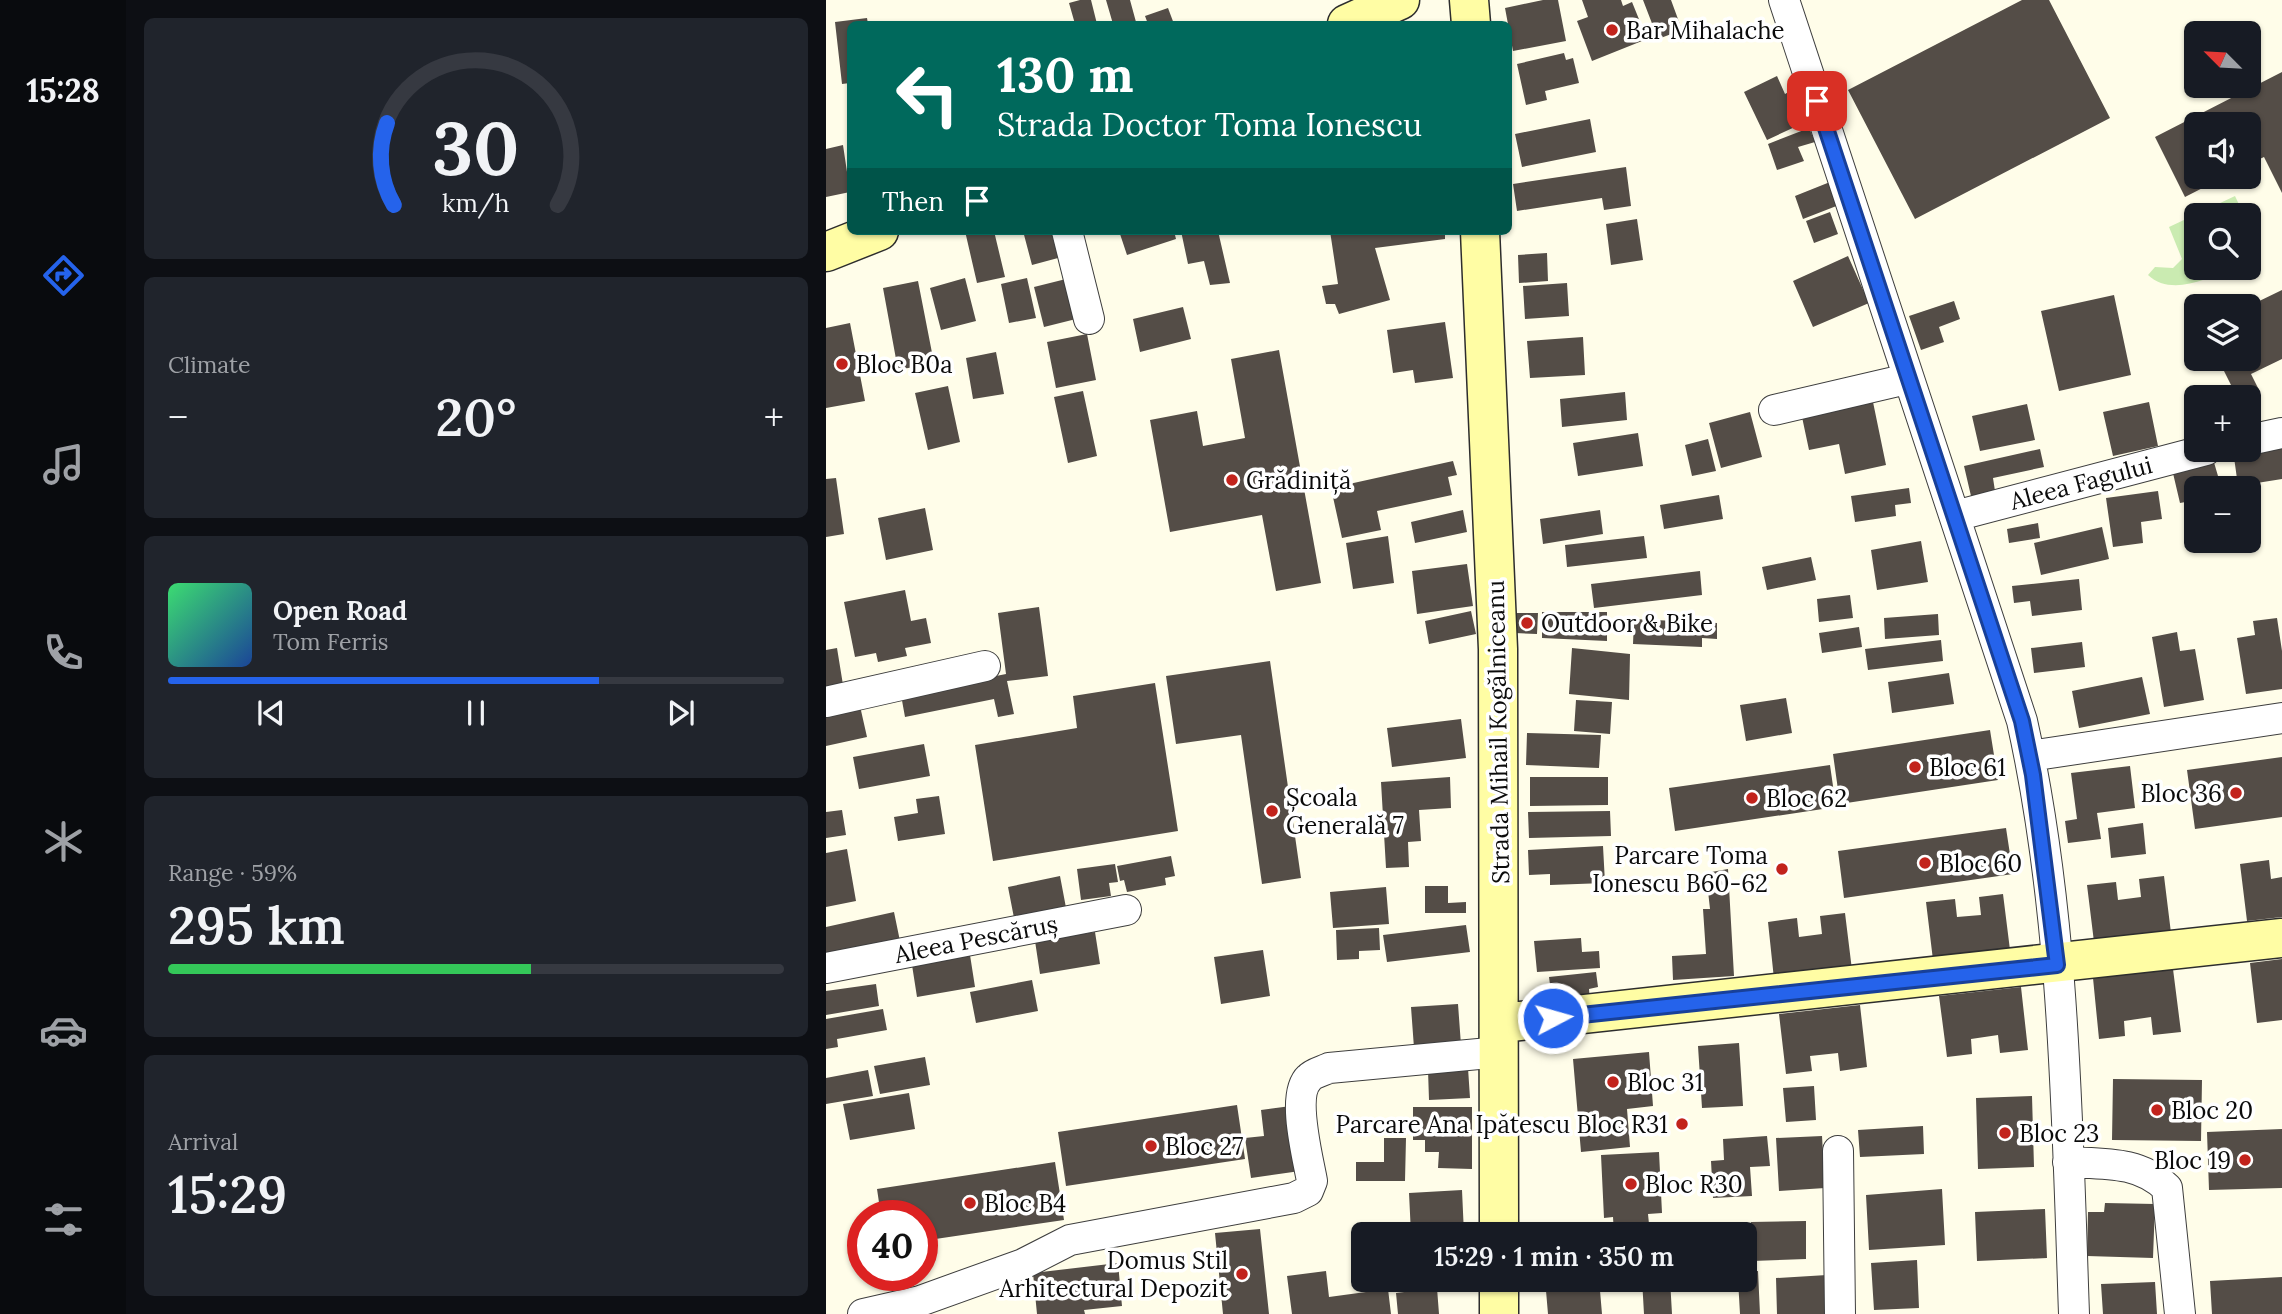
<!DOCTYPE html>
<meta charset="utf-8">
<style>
:root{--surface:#171b24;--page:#20242c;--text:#f1f3f6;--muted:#9ea1a6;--line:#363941;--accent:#2563eb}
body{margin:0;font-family:Lora,serif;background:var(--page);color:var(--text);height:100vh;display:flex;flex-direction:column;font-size:26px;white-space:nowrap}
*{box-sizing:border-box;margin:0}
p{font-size:23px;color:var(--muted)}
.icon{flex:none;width:38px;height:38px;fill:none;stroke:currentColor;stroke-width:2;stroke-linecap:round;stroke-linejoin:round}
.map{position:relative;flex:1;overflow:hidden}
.panel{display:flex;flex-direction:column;gap:18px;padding:18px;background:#0d0f14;width:700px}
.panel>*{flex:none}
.guide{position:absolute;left:21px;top:21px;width:665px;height:214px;border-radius:10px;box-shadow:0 2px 5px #0004;background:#00695c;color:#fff;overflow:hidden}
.needle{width:46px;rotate:294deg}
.fabs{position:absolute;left:1358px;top:21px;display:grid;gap:14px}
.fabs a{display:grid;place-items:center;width:77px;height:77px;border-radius:10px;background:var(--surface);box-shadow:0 2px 5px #0004;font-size:35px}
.speed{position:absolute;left:21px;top:1200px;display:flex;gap:14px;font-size:35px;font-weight:700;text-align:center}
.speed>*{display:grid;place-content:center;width:91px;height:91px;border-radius:50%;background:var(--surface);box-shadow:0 2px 5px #0004;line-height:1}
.speed .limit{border:10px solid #d22;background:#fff;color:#111}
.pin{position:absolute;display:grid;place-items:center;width:60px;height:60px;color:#fff;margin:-30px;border-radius:14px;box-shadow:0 4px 10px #0006}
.me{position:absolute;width:77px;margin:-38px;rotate:84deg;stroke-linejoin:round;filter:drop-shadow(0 0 5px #0008)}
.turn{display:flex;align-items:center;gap:24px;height:147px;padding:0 35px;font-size:32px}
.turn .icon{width:91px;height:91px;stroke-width:2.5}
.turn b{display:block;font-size:49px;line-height:60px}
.then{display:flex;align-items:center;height:66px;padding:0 35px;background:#0003;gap:14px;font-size:26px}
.big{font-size:52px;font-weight:600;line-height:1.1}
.panel .card{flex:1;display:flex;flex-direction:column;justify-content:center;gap:10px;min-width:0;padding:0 24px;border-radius:10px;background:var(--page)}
.panel .dial{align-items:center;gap:0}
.dial svg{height:182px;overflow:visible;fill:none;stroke:var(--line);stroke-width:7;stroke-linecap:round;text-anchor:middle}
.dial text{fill:var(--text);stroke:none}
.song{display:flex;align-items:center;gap:21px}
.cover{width:84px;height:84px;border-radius:10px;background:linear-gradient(135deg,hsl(140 70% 55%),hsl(220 70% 35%))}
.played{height:7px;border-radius:4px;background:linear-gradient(90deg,var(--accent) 70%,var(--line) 70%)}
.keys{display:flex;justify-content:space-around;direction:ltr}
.heat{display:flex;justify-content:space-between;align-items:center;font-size:38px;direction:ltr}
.charge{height:10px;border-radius:5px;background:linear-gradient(90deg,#34c759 59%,var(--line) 0)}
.trip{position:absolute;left:525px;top:1222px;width:406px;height:70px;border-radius:10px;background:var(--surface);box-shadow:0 2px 5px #0004;font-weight:600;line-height:70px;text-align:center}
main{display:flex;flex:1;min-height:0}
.menu{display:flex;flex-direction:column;width:126px;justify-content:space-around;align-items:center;background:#090b0e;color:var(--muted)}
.menu .icon{width:49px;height:49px}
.menu .active{color:var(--accent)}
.menu b{font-size:32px;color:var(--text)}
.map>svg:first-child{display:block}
.green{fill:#caebb1}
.building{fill:#544d47}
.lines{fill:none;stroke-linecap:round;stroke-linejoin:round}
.street-casing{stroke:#3e3e3e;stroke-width:32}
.secondary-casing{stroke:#2d2d2d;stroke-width:41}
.street{stroke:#fff;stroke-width:30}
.secondary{stroke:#fffda4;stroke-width:38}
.route-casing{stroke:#184099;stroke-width:18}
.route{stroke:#2563eb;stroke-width:12}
.poi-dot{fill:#c2231c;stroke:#fff;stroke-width:2.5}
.labels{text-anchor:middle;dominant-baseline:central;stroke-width:7;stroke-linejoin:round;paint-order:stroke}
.poi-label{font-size:24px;fill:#0b0b0b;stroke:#fff;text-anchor:start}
.street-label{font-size:24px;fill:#0b0b0b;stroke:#fff}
</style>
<main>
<nav class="menu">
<b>15:28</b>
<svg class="icon active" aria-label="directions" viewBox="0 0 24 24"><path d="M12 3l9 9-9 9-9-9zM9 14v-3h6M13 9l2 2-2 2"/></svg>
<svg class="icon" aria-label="music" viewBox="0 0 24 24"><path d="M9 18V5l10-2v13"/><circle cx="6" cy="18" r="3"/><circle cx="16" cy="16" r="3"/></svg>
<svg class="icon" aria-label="phone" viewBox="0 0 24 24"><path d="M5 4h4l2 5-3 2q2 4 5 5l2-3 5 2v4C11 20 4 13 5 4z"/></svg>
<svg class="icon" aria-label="climate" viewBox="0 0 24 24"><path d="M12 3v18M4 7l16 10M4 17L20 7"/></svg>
<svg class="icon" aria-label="car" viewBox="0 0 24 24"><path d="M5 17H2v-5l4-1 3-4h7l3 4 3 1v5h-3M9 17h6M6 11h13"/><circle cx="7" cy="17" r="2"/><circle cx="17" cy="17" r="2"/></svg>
<svg class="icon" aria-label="filters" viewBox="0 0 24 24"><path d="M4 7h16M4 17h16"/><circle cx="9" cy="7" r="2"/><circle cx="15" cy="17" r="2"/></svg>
</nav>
<section class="panel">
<div class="card dial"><svg viewBox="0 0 100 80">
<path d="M14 69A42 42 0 1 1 86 69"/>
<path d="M14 69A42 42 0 0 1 11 33" stroke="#2563eb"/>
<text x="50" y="56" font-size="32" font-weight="700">30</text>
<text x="50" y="72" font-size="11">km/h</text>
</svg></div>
<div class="card"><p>Climate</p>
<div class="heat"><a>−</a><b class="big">20°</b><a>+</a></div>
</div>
<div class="card">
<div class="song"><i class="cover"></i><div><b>Open Road</b><p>Tom Ferris</p></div></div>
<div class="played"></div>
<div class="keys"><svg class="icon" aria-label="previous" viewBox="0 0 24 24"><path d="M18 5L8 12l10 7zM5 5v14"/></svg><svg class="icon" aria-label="pause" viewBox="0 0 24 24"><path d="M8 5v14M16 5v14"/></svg><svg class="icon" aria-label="next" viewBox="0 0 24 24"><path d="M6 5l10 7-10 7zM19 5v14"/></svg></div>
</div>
<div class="card"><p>Range · 59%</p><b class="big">295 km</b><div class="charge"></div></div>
<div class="card"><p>Arrival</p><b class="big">15:29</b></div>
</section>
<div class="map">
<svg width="1456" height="1314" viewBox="0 0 1456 1314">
<rect width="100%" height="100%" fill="#fffde9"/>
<path class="green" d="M1409,196l9,19h-48v53h34c-23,12 -60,28 -82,7l7,-8 18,1 9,-9 -13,-32z"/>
<path class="building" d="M254,0h11l6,24h-22l-6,-21z
M280,0h24l6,22 -23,2z
M717,0h15l8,41 -53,10 -8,-43z
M756,0h39l2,6 9,-4 15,37 -55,22 -15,-40 11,-4z
M817,0h28l11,30 -24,9z
M1196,0h27l61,118 -195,101 -67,-129z
M342,8l6,16h-26l-3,-8z
M41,18l1,6h-18v59l-8,1 -7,-62z
M738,53l2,7 7,-2 6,25 -34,8 2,9 -21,5 -9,-41z
M1456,72v121l-18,-36 -15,7v-40h-53v53h28l-39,20 -30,-60z
M951,76l8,18 9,-5 7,17 -11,5 7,15 -30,14 -23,-48z
M764,119l6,33 -74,15 -7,-33z
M983,128l6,14 -17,5 6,14 -27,9 -9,-26z
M17,145l7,47 -24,5v-48z
M800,167l5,39 -27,4 -2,-12 -85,13 -4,-27z
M1004,182l9,23 -36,14 -8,-23z
M1004,212l8,22 -24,9 -8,-22z
M811,219l6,41 -32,5 -5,-41z
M139,231h29l11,46 -28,6z
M197,231h28l7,27 -26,7z
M293,231h55l2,8 -49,16z
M355,231h37l12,52 -20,2 -6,-24 -16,3z
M504,231h115v8l-70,9 15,52 -51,14 -4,-10h-9l-4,-18 16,-2z
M721,253l1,28 -29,2 -1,-28z
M1022,256l21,47 -56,24 -20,-46z
M139,278l11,43 -35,9 -11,-42z
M201,278l9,40 -27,5 -8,-39z
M240,279l10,40 -32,8 -10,-40z
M92,281l16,82 -36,7 -15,-82z
M741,283l2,33 -44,3 -2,-33z
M1456,290v69l-31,15 8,16 -22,7 -19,-38h31v-53z
M1288,295l17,80 -72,16 -18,-80z
M1128,301l6,18 -21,8 5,15 -23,8 -12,-34z
M357,307l8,32 -51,13 -7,-33z
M619,322l8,56 -38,5 -2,-13 -20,3 -6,-43z
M24,323l15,78 -39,7v-80z
M261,334l9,46 -40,8 -9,-46z
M757,337l2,38 -55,3 -3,-37z
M453,350l42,233 -45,8 -14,-76 -92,17 -20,-112 47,-9 6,35 42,-8 -14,-79z
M170,352l8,42 -31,5 -7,-41z
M122,386l12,56 -32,8 -13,-57z
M257,391l14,65 -29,7 -14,-66z
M799,392l2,28 -65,7 -2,-28z
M1047,402l13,63 -41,9 -6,-30 -30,6 -7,-33z
M1323,402l9,44 -45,10 -10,-44z
M1201,404l8,36 -55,11 -8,-35z
M924,412l12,45 -41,11 -12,-45z
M812,433l5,33 -65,10 -5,-33z
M1456,438v41l-44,7 -5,-36h16z
M882,439l8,32 -24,5 -7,-31z
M1214,449l4,18 -51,11 2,13 -24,5 -7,-30z
M1387,459l5,17 -14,4 2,8h-10v12l-16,3 -8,-34z
M627,461l4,14 -9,2 4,18 -75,16 4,19 -39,8 -11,-50z
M10,478l8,56 -18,3v-58z
M1083,488l2,15 -16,2 1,11 -41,6 -4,-26z
M1332,491l4,28 -21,3 2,21 -30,4 -7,-49z
M893,495l4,24 -59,10 -4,-24z
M99,508l8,42 -47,10 -8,-42z
M637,510l4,22 -52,11 -4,-21z
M774,510l3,24 -60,10 -3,-25z
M1212,523l2,15 -31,5 -2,-14z
M1276,527l7,32 -68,16 -7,-32z
M562,536l6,47 -41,6 -7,-46z
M818,536l3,22 -80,9 -2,-22z
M1095,541l7,41 -51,8 -6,-40z
M985,557l5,23 -49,10 -5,-23z
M641,564l6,42 -56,8 -5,-43z
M874,571l2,24 -108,13 -3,-24z
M1253,579l3,31 -50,6 -2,-15 -16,2 -2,-17z
M79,590l6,31 15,-3 5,25 -26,5 2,8 -29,6 -2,-9 -21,4 -11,-55z
M1024,595l3,23 -34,4 -2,-23z
M213,607l9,69 -41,5 7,33 -16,3 -4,-18 -89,18 -4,-22 105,-21 -8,-61z
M645,611l5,23 -47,10 -4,-23z
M716,612h65v29l-65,-3z
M691,613h21l-1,21 -22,-1z
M1112,614l1,21 -54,4 -1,-21z
M1451,618l5,33v38l-36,5 -9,-56 18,-3 -2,-14z
M808,619l83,4v16l-15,-1v9l-69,-3z
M1033,627l3,20 -40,6 -3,-20z
M1351,632l3,19 15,-2 9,51 -40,7 -12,-70z
M1115,640l2,21 -75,9 -3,-21z
M1256,642l3,25 -51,6 -3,-25z
M11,648l7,43 -18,3v-44z
M746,648l58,6 -1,46 -60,-6z
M444,661l31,217 -39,6 -21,-149 -65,9 -10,-68z
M1123,673l5,31 -62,9 -4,-31z
M1316,677l8,37 -71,14 -7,-37z
M329,683l23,148 -185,30 -18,-116 102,-17 -4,-32z
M960,698l6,35 -46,8 -6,-36z
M750,700l36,2 -2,32 -36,-3z
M34,706l7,31 -41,9v-33z
M635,719l5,39 -74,9 -5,-39z
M1164,730l8,50 -158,24 -7,-50z
M701,733l74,2 -2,33 -73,-3z
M98,744l6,32 -71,13 -6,-32z
M1456,757v60l-87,12 -8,-59z
M1004,765l6,42 -161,24 -6,-43z
M1304,766l5,42 -38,5 4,26 -33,4 -3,-22 12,-2 -6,-46z
M624,777l1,31 -32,2 2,31 -13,1 1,25 -23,1 -5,-86z
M704,777h78v28l-78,1z
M113,796l6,38 -47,7 -4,-24 24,-4 -2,-14z
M16,810l4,25 -20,3v-26z
M784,811l1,25 -82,2 -1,-26z
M1317,823l3,31 -35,4 -3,-30z
M1180,828l7,46 -169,24 -6,-47z
M777,846l2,37 -55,2v-11l-21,1 -1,-25z
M21,849l9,52 -30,6v-54z
M345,856l4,20 -10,2 1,7 -39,7 -3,-12 -4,1 -3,-15z
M1443,860l2,19 11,-2v40l-35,4 -7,-57z
M289,864l3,18 -9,1 2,13 -30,4 -4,-31z
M902,869l6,107 -61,4 -1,-24 34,-2 -3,-45h7l-4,-36z
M234,876l7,37 -52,10 -7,-36z
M1338,876l7,57 -77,9 -7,-57 29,-3 2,18 23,-3 -2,-18z
M599,886h23v17l18,-1v11h-41z
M560,887l3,37 -56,4 -3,-36z
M1177,894l7,56 -77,10 -7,-58 29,-3 2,18 24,-2 -2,-18z
M68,912l7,34 -75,15v-34z
M1019,913l7,57 -78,9 -6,-57 29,-4 2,19 23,-3 -2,-18z
M640,925l4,27 -83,10 -4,-27z
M553,928l1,22 -21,1v8l-22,1 -1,-30z
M269,932l5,32 -60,10 -5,-33z
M755,938l1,14 17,-1 1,17 -63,4 -3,-31z
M437,950l7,46 -49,8 -7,-47z
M144,955l5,32 -58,10 -5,-32z
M1456,959v61l-25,3 -7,-60z
M1347,969l8,63 -28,3 -2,-18 -27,4 1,15 -26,3 -6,-61z
M770,972l2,15 -9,2 1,13 -37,5 -4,-30z
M206,980l6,31 -62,12 -6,-31z
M50,984l3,22 -53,9v-24z
M1195,987l7,63 -28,3 -2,-18 -27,4 1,15 -25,3 -8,-61z
M632,1004l3,41 -47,3 -3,-41z
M1034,1005l7,62 -27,4 -2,-18 -28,3 2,15 -26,3 -7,-60z
M57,1009l4,21 -50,9 1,8 -12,2v-30z
M913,1043l4,63 -41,2 -4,-62z
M823,1052l4,54 -26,3 3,38 -49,5 -8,-93z
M99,1057l5,28 -50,9 -6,-28z
M642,1068l2,30 -41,2 -1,-30z
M42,1070l5,26 -47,8v-26z
M1287,1079l89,1 -1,61 -89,-1z
M988,1086l2,34 -30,2 -3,-34z
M83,1093l6,36 -65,11 -7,-36z
M1206,1096l2,71 -56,2 -2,-71z
M411,1105l8,54 -179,27 -8,-54z
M465,1106l9,65 -49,7 -6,-40 19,-2 -3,-26z
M587,1107h59v62l-34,-1 1,-16h-14v-12h-12z
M1097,1126l1,28 -64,3 -2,-27z
M1456,1129v59l-73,2 -2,-58z
M941,1136l3,30 -20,1 2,29 -39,2 -2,-37 13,-1 -1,-21z
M996,1136l3,52 -46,3 -3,-53z
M558,1138h22l-1,43h-49v-19h28z
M833,1152l3,61 -14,1 2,20h-36l-1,-17 -9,1 -3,-63z
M229,1162l9,58 -142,21v-25h-41l-4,-27z
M1116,1189l3,56 -76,5 -3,-55z
M636,1190l2,44h-53l-2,-41z
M1279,1203l50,1 -2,54 -66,-2 1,-44h16z
M1219,1209l2,49 -70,3 -2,-49z
M980,1221v38l-54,2 -1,-39z
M434,1229l9,85h-46l-8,-81z
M1091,1260l2,48 -45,2 -3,-47z
M292,1263l4,43 -38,4 1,4h-48l-4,-41z
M500,1271l3,26 59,-8 3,25h-99l-5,-38z
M932,1271l2,43h-20l-2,-35h7v-7z
M1001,1275l1,39h-51l-1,-36z
M1456,1277v37h-70l-2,-33z
M719,1279h54l3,35h-54z
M816,1279h28l2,35h-28z
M1329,1282l2,32h-54l-2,-30z
M611,1288l2,26h-41l-2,-21z"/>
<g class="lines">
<g class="street-casing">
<path id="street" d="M958,0l238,721c43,193 45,396 52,593
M241,231l22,88
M948,410l133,-31
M1423,440l33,-7
M1129,516l251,-66
M0,702l159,-36
M1204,756l252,-38
M0,968l300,-58
M1012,1151l2,163
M1242,1162c37,2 71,-1 99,26l13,126
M37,1314l57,-13 103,-37 47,-24 224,-42 14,-7 4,-10c-4,-23 -21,-86 -3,-103 4,-5 14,-7 20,-10l171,-16"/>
</g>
<g class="secondary-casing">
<path id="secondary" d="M643,0l2,24
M521,24l53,-24
M654,231l18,418 1,585
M0,252l53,-21
M675,1023l781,-85
M673,1279v35"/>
</g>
<use href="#street" class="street"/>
<use href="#secondary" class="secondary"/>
</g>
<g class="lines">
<g class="route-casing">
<path id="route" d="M727,1018l504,-53 -24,-190 -11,-54 -205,-620"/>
</g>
<use href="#route" class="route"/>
</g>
<g class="poi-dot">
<circle cx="786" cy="30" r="7"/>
<circle cx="16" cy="364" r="7"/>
<circle cx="406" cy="480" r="7"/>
<circle cx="701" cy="623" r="7"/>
<circle cx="1089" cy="767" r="7"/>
<circle cx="1410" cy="793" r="7"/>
<circle cx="926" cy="798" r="7"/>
<circle cx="446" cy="811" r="7"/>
<circle cx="1099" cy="863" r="7"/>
<circle cx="956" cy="869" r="7"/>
<circle cx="787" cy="1082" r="7"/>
<circle cx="1331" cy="1110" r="7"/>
<circle cx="856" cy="1124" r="7"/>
<circle cx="1179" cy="1133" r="7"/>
<circle cx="325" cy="1146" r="7"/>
<circle cx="1419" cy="1160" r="7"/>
<circle cx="805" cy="1184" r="7"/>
<circle cx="144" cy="1203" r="7"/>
<circle cx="416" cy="1274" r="7"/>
</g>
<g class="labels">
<g class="poi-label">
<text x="800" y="30">Bar Mihalache</text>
<text x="30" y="364">Bloc B0a</text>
<text x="420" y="480">Grădiniță</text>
<text x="715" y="623">Outdoor &amp; Bike</text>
<text x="1103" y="767">Bloc 61</text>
<text x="1396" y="793" text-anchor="end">Bloc 36</text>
<text x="460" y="797">Școala<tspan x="460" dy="28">Generală 7</tspan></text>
<text x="940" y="798">Bloc 62</text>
<text x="942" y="855" text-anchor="end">Parcare Toma<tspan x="942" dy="28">Ionescu B60-62</tspan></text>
<text x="1113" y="863">Bloc 60</text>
<text x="801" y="1082">Bloc 31</text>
<text x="1345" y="1110">Bloc 20</text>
<text x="842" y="1124" text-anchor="end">Parcare Ana Ipătescu Bloc R31</text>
<text x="1193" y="1133">Bloc 23</text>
<text x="339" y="1146">Bloc 27</text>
<text x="1405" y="1160" text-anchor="end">Bloc 19</text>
<text x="819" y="1184">Bloc R30</text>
<text x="158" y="1203">Bloc B4</text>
<text x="402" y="1260" text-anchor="end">Domus Stil<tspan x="402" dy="28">Arhitectural Depozit</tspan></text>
</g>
<g class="street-label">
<text transform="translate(1255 483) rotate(-15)">Aleea Fagului</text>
<text transform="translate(672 732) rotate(-91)">Strada Mihail Kogălniceanu</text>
<text transform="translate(150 939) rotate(-11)">Aleea Pescăruș</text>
</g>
</g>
</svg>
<div class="fabs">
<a><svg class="needle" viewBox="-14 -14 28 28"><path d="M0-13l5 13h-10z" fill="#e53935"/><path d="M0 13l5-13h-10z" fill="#9ea1a6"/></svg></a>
<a><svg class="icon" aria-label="sound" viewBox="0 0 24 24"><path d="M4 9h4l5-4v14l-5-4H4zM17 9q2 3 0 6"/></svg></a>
<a><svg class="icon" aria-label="search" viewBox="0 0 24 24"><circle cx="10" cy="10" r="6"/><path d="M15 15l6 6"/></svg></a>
<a><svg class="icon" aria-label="layers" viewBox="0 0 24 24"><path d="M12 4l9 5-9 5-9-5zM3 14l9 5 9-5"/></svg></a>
<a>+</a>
<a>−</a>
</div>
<div class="speed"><div class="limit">40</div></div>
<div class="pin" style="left:991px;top:101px;background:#d93025"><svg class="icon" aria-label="arrive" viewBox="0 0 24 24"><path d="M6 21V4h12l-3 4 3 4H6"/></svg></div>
<svg class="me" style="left:727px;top:1018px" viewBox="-20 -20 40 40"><circle r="17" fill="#2563eb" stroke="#fff" stroke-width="3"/><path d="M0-11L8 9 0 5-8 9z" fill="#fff"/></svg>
<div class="trip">15:29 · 1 min · 350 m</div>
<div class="guide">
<div class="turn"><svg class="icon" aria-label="left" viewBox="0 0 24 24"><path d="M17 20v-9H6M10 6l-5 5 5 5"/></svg><div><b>130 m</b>Strada Doctor Toma Ionescu</div></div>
<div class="then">Then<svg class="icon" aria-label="arrive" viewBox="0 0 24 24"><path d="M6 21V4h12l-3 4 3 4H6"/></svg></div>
</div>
</div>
</main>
